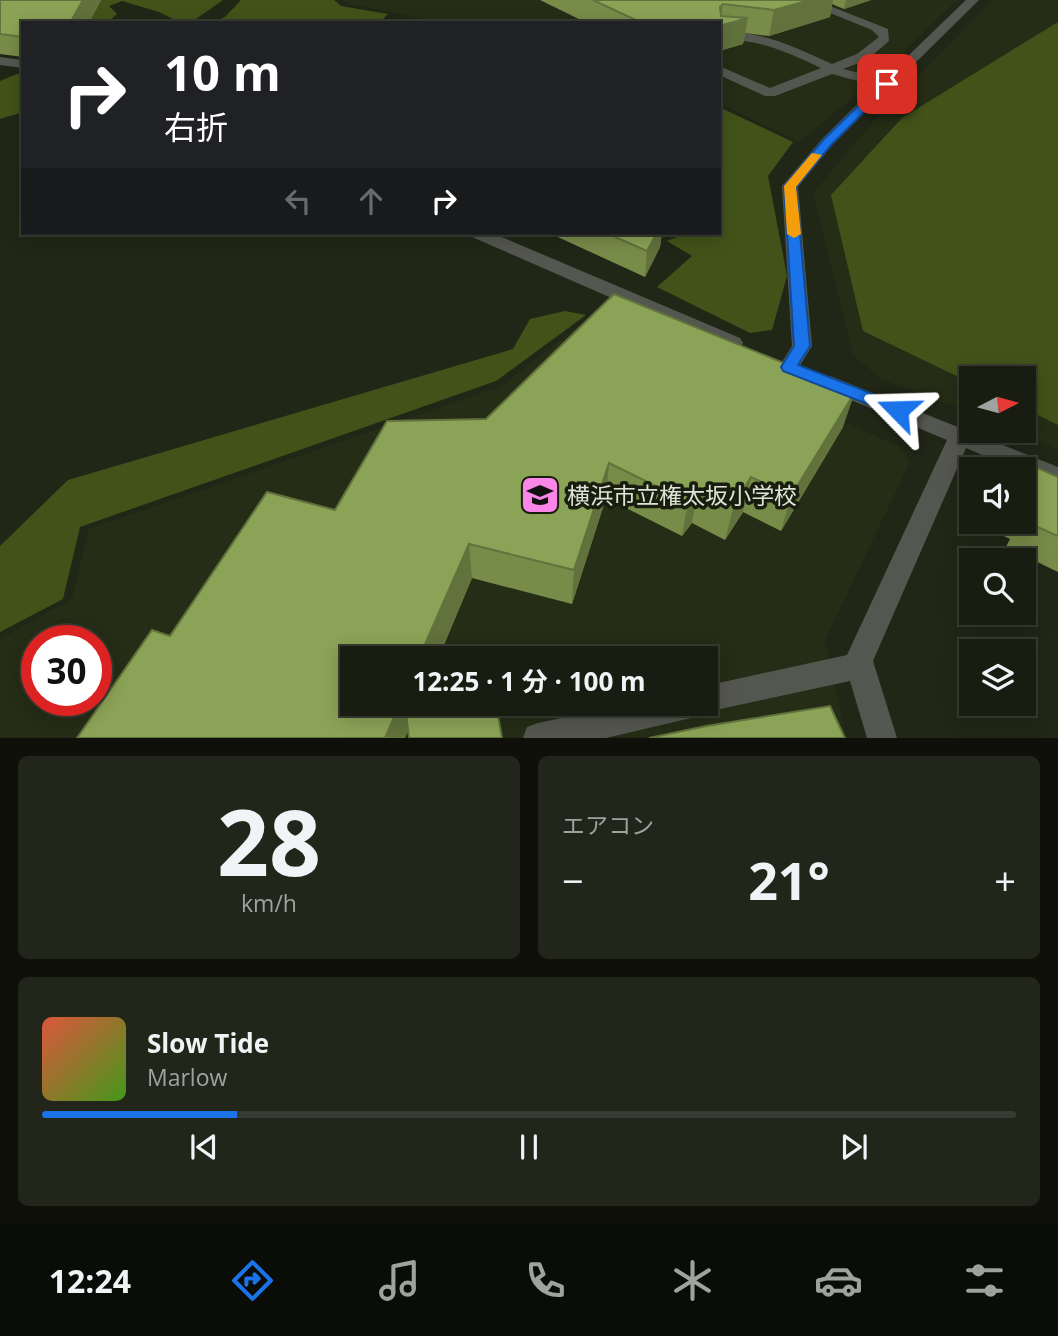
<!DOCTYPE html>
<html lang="ja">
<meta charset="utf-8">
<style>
:root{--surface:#191d11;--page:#22261a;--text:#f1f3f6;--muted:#9fa29f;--line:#373b31;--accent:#1a73e8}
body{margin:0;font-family:"Open Sans","Noto Sans JP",sans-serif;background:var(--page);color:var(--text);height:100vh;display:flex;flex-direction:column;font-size:26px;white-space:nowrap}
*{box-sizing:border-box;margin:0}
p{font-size:23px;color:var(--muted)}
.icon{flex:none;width:38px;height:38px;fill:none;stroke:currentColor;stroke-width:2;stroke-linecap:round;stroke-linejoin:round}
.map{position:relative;height:738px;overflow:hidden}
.details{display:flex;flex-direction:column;gap:18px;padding:18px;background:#0e1009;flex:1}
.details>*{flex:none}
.banner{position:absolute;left:21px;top:21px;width:700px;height:214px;border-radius:0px;box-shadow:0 4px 18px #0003,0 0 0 2px var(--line);background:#202124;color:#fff;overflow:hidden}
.needle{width:46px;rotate:84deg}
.buttons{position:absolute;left:959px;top:366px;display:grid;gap:14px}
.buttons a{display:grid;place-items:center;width:77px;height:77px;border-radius:0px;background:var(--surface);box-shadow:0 4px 18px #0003,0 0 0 2px var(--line);font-size:35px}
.speed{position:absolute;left:21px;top:625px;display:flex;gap:14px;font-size:35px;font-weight:700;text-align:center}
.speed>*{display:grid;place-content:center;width:91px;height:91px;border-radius:50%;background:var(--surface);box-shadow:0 4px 18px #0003,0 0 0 2px var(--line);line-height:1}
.speed .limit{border:10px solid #d22;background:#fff;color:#111}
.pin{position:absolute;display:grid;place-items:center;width:60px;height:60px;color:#fff;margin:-30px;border-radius:14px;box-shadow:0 4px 10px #0006}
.me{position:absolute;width:77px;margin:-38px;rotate:292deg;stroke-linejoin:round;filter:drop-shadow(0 0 5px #0008)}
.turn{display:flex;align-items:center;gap:24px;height:147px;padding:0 28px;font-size:32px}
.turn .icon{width:91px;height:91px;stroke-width:2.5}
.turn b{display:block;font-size:49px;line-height:60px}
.lanes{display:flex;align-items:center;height:66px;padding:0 28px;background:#0003;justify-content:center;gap:35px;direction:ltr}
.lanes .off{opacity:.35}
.big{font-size:52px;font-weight:700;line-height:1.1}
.details .tile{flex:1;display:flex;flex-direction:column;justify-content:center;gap:10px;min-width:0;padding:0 24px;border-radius:10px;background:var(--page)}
.details .dial{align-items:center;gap:0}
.dial b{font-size:91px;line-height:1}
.song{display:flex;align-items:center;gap:21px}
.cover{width:84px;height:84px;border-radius:10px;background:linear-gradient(135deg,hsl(10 70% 55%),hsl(100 70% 35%))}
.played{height:7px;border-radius:4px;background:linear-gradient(90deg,var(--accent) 20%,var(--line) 20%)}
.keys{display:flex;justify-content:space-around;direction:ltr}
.heat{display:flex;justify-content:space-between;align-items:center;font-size:38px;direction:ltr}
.details .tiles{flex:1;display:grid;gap:18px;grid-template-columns:1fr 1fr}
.tile:last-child{grid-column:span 2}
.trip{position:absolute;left:340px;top:646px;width:378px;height:70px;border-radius:0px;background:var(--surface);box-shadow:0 4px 18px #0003,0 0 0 2px var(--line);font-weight:700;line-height:70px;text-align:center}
.menu{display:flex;height:112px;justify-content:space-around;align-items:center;background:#0a0c07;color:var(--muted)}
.menu .icon{width:49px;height:49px}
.menu .active{color:var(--accent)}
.menu b{font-size:32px;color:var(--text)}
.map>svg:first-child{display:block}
.built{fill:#252d16;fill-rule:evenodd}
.green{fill:#425319}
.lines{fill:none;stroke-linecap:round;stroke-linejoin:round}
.minor{fill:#54574f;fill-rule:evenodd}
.wall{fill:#788c4a}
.shaded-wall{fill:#61723c}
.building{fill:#8ba356;stroke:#61723c;stroke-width:2}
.route{fill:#1a73e8;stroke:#114b97;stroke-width:2}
.slow{fill:#f59e0b}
.labels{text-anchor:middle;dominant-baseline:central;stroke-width:7;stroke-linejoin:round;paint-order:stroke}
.poi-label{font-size:23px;fill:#dee2d8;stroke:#181d0d;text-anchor:start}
</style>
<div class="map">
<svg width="1058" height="738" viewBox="0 0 1058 738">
<rect width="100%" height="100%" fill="#212717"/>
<path class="built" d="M343,0h614l-83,81 -75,61 -80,-39v-80h-278l-92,-19z
M992,0h66v450l-44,-19 10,-1v-52h-53v35l-90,-34 -28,-24 -40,-162 63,-74z
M597,311l305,137 8,14 -85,178 21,97h-846v-98l72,-40 17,-70 413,-143zM37,640h59v60h-59zM352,658h353v46h-353z"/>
<path class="green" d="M28,0h195l-33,23h-9l-22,-11 -37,-11 -13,5 8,8 -10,9h-66l-41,-20z
M241,0h93l7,6 47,8 -5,5 20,4h-192l14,-6z
M1058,22v403l-34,-17v-30h-53v5l-108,-52 -32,-136 71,-77z
M17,74l6,2v36l-23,7v-38z
M719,107l74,35 -25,34 19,100 -15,54 -22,3 -93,-46 35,-31 -25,-15 21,-8h31z
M565,311l21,4 -90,66 -416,146 -17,72 -63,33v-86l68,-66 445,-131 17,-30z"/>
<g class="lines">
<path class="minor" d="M798,0h17l73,29 1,12 -22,19 -24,9 41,10 82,-79h13l-146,144 -35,43 14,159 -16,26h-14l-3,-5 13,-21 -10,-160 41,-48 53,-52 -44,-12 -57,22h-10l-46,-21v-9l51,22 51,-20c-34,-16 -64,-30 -102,-28v-8c42,-2 76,15 113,32l25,-10 22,-17 -7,-7z
M0,57l23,3v8l-23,-3z
M469,233h23l248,105 3,5 -3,5h-14l-254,-111z
M830,376l228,91v19l-34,-13v-4h-9l-49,-21 -93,213 24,77h-30l-17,-57 -148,32 -11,5 -85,20h-83l4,-11 11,-4 90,-19h77v-18l142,-31 100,-215 -125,-52 -3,-5 3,-5z"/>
</g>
<path class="wall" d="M0,0h101l-12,23h-66v34l-23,-3z
M540,0h331l-27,9 -12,-5 -2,13 -61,19 -24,-3 -2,11 -24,7v-28h-132z
M549,233h113l-2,14 -15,30z
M387,421l456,6 -62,104 -38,-19 -18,28 -33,-17 -10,13 -76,-38 -34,106 -100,-26 -67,160 -235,-102 165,-126z
M1013,457l45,20v95l-52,-25 4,-8 -30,-15 1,-2h43v-53h-18z"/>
<path class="shaded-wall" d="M83,0h18l-12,23h-19z
M810,0h23l-3,17 -61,19 5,-26z
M846,0h25l-27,9z
M723,4l-4,22 29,-8 -5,26 -24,7v-28l1,-16z
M657,233h5l-2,14 -15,30 2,-26z
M855,392l-12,35 -62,104 10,-35z
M609,463l-3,35 -34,106 2,-34z
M751,477l-8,35 -18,28 9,-35z
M698,488l-6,35 -10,13 6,-34z
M469,544l3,34 -34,80h-19z
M400,704h6l4,21 -5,13h-20z"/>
<path class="building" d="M0,0h83l-13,23h-47v14l-23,-3z
M593,0h217l-36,10 -51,-6 -3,3 1,9 27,2 -29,8v-3h-77z
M606,233h51l-10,18z
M614,294l241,98 -64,104 -40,-19 -17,28 -36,-17 -10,14 -79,-39 -35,107 -105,-26 -50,114h-67v46h48l-15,34h-308l75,-108 18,6 97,-144 68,18 52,-89 99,-2z
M1013,457l45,20v59l-34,-15v-6l1,-3 -1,-1v-42h-17z
M405,704h91l6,34h-93z
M830,706l15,32h-196l57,-12z"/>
<path class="route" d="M883,82l9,2 -60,60 -36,43 14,159 -12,19 106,41 2,4 -2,5 -6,1 -115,-45 -2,-4 13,-21 -10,-160 40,-47z"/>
<path class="slow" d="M812,153l10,2 -26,32 5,47 -7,4 -7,-4 -3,-48z"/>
<defs>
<g id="school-square" transform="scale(2.0125)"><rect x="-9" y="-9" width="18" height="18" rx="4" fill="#fa87e7" stroke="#181d0d"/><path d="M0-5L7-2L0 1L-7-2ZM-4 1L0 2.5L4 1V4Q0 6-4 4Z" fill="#111"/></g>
</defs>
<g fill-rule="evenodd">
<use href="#school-square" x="540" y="495"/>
</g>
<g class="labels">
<g class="poi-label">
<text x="567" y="495">横浜市立権太坂小学校</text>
</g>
</g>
</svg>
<div class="buttons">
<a><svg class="needle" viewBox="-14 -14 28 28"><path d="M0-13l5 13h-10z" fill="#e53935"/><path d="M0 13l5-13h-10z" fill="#9fa29f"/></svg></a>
<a><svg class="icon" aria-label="sound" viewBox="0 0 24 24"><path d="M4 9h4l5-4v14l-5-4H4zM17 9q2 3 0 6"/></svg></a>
<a><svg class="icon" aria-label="search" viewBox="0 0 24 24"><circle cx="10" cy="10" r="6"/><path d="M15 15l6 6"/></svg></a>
<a><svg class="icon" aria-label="layers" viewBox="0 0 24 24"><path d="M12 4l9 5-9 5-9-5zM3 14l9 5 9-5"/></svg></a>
</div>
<div class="speed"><div class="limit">30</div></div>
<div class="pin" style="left:887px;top:84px;background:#d93025"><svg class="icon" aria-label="arrive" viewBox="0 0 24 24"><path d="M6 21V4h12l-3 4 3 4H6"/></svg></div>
<svg class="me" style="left:898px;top:410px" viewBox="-20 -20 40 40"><path d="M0-17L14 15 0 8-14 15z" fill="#1a73e8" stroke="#fff" stroke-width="4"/></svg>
<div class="trip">12:25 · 1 分 · 100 m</div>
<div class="banner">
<div class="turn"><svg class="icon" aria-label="right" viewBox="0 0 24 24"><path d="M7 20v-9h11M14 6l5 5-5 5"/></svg><div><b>10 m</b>右折</div></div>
<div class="lanes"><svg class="icon off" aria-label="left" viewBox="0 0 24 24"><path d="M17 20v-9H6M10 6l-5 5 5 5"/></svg><svg class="icon off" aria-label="ahead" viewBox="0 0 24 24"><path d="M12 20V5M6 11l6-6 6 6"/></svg><svg class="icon" aria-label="right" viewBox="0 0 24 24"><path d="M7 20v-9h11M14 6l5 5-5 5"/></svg></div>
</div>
</div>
<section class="details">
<div class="tiles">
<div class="tile dial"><b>28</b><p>km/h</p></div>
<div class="tile"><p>エアコン</p>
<div class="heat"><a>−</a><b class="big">21°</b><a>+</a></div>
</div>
<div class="tile">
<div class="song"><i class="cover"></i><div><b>Slow Tide</b><p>Marlow</p></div></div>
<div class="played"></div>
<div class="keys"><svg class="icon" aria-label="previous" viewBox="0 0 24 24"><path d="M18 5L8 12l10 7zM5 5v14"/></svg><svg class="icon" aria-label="pause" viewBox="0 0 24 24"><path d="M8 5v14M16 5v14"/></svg><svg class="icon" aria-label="next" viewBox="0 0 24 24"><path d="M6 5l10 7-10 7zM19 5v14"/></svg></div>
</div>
</div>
</section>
<nav class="menu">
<b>12:24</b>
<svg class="icon active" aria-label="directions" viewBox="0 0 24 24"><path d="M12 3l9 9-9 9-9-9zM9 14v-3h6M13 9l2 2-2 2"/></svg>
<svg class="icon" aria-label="music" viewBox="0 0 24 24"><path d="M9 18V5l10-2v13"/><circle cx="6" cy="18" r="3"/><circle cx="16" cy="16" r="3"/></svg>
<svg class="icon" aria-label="phone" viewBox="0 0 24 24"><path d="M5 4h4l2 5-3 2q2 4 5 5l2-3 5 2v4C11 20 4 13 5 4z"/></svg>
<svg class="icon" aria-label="climate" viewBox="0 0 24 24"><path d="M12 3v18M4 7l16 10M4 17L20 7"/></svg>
<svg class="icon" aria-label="car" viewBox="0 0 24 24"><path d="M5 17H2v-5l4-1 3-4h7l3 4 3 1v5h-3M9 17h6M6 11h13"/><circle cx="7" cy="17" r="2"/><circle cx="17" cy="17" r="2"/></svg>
<svg class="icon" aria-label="filters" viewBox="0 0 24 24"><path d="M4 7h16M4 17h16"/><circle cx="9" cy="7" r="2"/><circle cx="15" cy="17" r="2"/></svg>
</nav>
